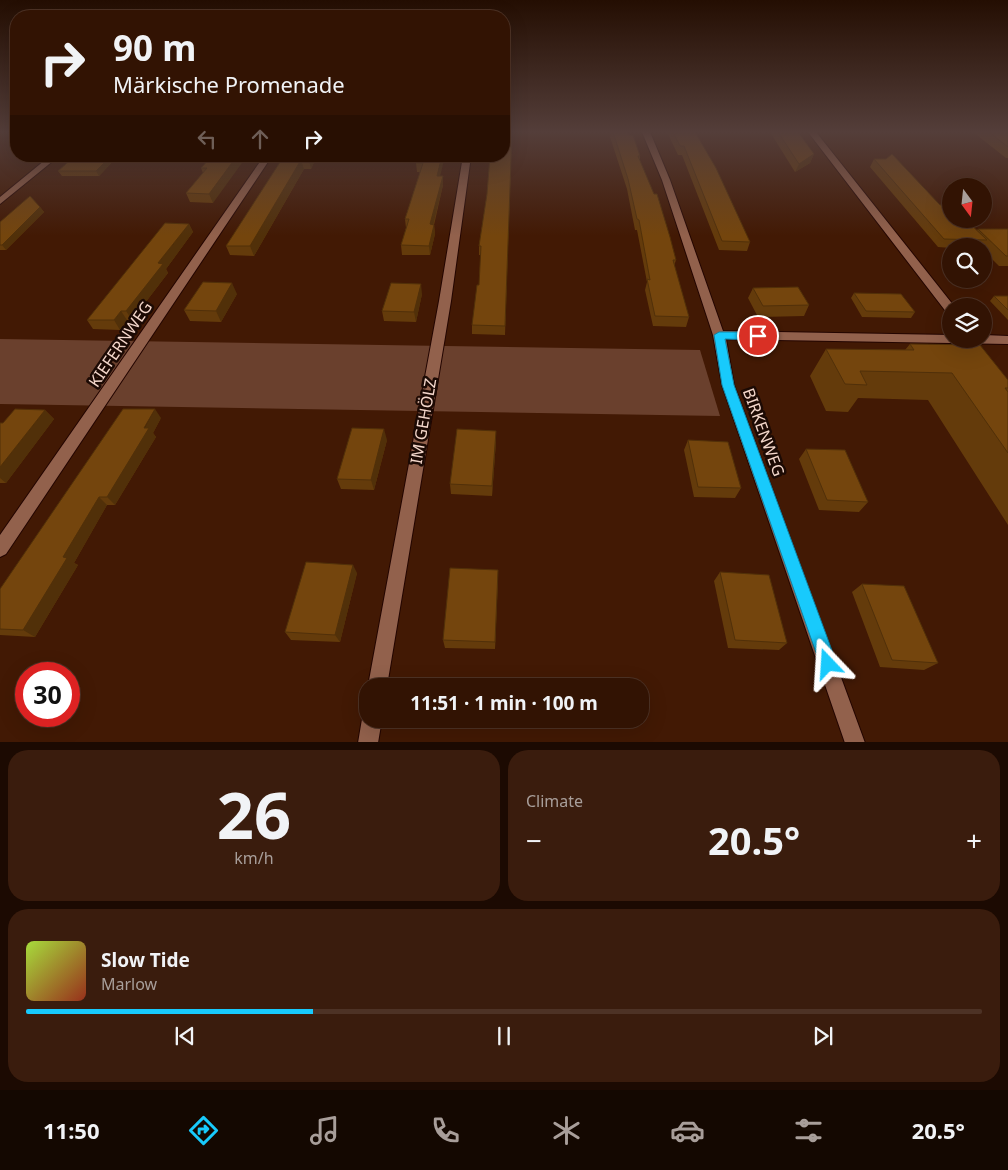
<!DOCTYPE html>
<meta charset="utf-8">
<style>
:root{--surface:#321303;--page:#3a1c0d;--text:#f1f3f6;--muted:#a89e9a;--line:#4d3225;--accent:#18cafc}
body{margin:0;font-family:"Noto Sans",sans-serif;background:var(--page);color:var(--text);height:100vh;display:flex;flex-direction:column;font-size:19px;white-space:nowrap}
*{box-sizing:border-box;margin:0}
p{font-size:16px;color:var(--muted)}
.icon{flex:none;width:28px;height:28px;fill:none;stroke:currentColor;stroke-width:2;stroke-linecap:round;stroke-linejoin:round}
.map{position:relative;height:742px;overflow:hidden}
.side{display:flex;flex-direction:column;gap:8px;padding:8px;background:#1c0a02;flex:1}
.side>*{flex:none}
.guide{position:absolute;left:10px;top:10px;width:500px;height:152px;border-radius:20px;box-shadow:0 5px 20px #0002,0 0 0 1px var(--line);background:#321303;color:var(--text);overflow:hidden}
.needle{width:32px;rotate:165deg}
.fabs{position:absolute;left:942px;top:178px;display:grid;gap:10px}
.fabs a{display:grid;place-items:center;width:50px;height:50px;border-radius:50%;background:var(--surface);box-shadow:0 5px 20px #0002,0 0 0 1px var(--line);font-size:25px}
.speed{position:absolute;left:15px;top:662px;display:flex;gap:10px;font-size:25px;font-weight:700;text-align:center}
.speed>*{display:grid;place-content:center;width:65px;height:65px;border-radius:50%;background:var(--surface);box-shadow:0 5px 20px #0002,0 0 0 1px var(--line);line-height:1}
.speed .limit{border:8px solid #d22;background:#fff;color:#111}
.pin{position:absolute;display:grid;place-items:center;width:42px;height:42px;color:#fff;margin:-21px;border:2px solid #fff;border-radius:50%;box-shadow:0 1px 5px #0007}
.me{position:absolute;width:55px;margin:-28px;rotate:340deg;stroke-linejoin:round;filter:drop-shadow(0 0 4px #0008)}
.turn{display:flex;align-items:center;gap:18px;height:105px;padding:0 20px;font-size:22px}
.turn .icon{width:65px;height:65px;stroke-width:2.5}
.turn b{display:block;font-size:35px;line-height:42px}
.lanes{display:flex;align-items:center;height:48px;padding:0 20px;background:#0003;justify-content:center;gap:25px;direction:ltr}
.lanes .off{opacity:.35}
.big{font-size:38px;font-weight:700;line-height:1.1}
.side .widget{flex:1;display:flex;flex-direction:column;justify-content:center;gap:8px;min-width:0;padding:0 18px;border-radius:20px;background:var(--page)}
.side .dial{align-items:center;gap:0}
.dial b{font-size:65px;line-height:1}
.song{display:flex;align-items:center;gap:15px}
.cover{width:60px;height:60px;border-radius:8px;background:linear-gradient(135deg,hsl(80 70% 55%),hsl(10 70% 35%))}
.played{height:5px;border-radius:2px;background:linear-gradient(90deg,var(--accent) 30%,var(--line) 30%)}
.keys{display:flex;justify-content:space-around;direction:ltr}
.heat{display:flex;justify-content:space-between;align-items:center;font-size:28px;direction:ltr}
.side .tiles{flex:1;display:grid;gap:8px;grid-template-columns:1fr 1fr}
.widget:last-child{grid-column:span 2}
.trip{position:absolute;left:359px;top:678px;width:290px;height:50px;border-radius:20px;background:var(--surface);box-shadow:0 5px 20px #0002,0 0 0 1px var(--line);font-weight:700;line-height:50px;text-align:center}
.menu{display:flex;height:80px;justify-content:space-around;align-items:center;background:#140801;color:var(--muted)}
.menu .icon{width:35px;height:35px}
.menu .active{color:var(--accent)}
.menu b{font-size:22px;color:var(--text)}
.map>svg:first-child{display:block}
.green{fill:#6a402d}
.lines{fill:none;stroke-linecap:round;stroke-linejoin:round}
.minor-casing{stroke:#230500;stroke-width:2}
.minor{fill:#92614c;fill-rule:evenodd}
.wall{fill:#643b0b}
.shaded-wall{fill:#513009}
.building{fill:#74450d;stroke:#513009}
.route{fill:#18cafc;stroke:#1083a4}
.labels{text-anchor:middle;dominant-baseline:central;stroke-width:5;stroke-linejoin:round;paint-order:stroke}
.street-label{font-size:16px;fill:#f4d7cb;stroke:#1c0a04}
</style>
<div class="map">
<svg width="1008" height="743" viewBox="0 0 1008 743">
<rect width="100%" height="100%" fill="#421904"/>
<path class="green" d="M0,339l700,11 20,66 -720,-12z"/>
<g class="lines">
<g class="minor-casing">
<path id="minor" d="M642,132h8l20,48 53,151 228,4v4h33v-4l24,1v8l-282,-5 8,46 131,358h-20l-123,-358 -9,-50 -51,-155z
M808,132h8l138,174h-3v8l-4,-1z
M50,156h9l-59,48v-7z
M264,156h8l-266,398 -6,3v-22z
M463,156h8l-20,145 -64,385h-19l71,-385z
M368,711v8h14l-4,24h-20l4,-24z"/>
</g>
<use href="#minor" class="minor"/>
</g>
<path class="wall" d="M512,132l-7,203 -33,-1v-9l7,-40 2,-30h-2v-9l8,-52 3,-34h-2v-4h16z
M611,132h16l13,24v5l36,99 -2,6 15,51 -3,10 -33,-1 -8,-36 2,-8 -10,-52h-2l-8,-41 -17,-52z
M667,132h28l55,110 -3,9 -28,-1 -37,-95h-4z
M770,132h28l16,22 -4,9 -15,9z
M973,132h35v26h-2z
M118,156l-19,20h-37l-4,-5z
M212,156l1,47 -23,-1 -4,-9 17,-20 -2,-5z
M284,156h33l-6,13h-7l-50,87 -24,-1 -4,-9z
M418,156l22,20h3v9l-9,40 1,9 -5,21h-28l-1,-10 5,-17 -1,-9 15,-47h-3l-1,-9z
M874,159l103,71 1,-1h30v37h-9l-15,-15v-5h-33v2l-13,-1 -68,-80z
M40,207l4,5 -38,38h-6v-28z
M189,224l4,8 -27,37 2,4 -36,47h-5l-7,10 -27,-1 -6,-9z
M753,288l56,17 -5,11 -46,1 -10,-19z
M854,293l61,19 -4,6 -49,-1 -11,-19z
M237,294l-16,28 -31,-1 -6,-11z
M422,294l-6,28 -32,-1 -2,-10z
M994,296h14v24l-18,-19z
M910,344l98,36v145l-80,-125 -70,-2 -10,14 -22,-1 -16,-35 16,-27 79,1z
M45,410l9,9 -48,64h-6v-60h3z
M161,418l-8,15 3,4 -41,68h-8l-33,58 4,2 -43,72 -35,-2v-46z
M387,440l-13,50 -33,-1 -4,-10z
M688,440l53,48 -6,10 -41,-1 -10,-47z
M496,441l-4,55 -41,-2 -1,-10z
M806,449l62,53 -9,10 -40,-2 -20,-51z
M720,572l67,71 -8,7 -51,-2 -14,-67z
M357,573l-17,69 -49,-2 -6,-8z
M498,578l-3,71 -50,-1 -2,-8z
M862,584l76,79 -14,7 -44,-3 -28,-75z"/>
<path class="shaded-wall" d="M814,154l-4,9 -15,9 4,-8z
M111,156h7l-19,20 -3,-5z
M237,156h10l-34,47 -4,-9z
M311,156h6l-6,13 -2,-8z
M442,156h3l-7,29 -1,-9z
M301,160l3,9 -50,87 -4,-10z
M443,176v9l-12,49 -1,-10z
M40,207l4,5 -38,38 -4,-5z
M189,224l4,8 -27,37 2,4 -36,47 -6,-9 32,-48z
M434,225l1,9 -5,21 -1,-9z
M232,283l5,11 -16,28 -5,-11z
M421,284l1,10 -6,28 -2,-10z
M121,311l6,9 -7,10 -6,-10z
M155,409l6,9 -8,15 3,4 -41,68 -8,-8z
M45,410l9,9 -48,64 -6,-5v-11z
M384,429l3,11 -13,50 -3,-10z
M496,431v10l-4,55v-10z
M99,497l8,8 -33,58 4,2 -43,72 -12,-7 40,-73z
M353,565l4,8 -17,69 -5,-7z
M498,570v8l-3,71v-7z"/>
<path class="building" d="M504,132h8l-7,194 -33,-1 5,-40h2l2,-39h-2l8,-52 3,-38h14z
M613,132h14l2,3h4l7,21h-2l16,38h3l13,43 6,23h-3l16,57 -34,-1 -8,-37 3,1 -11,-60 -2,-1 -9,-40z
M673,132h22l21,36 34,74 -28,-1 -38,-95h-4z
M778,132h20l16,22 -15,10z
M989,132h19v15z
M892,154l48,51h10l1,1v13h14l22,21 -43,-1 -70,-80h12z
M75,156h36l-15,15h-38z
M212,156h25l-28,38 -23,-1 21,-25h-6z
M284,156h27l-2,5 -8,-1 -51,86h-24z
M418,156h24l-5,20h6l-13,48 4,1 -5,21 -28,-1 8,-26h-4l18,-56h-7z
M30,196l10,11 -38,38h-2v-23z
M165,223l24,1 -31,39 5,1 -37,47h-5l-7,9h-27z
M978,229h30v27h-2z
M203,282l29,1 -16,28 -32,-1z
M391,283l30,1 -7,28 -32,-1z
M798,287l11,18 -46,1 -10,-18z
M854,293l47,1 14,18 -49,-1z
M994,296h14v14z
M910,344l70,1 28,35v8h-3l3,4v61l-56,-80 -92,-2 7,14 -22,-1 -19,-35 88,1z
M15,409l30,1 -45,57v-44h3z
M123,409h32l-11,19h5l-42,69h-8l-36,60 4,1 -44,72 -23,-1v-40z
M352,428l32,1 -13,51 -34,-1z
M457,429l39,2 -4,55 -42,-2z
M688,440l40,2 13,46 -43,-1z
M806,449l39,1 23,52 -41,-2z
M306,562l47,3 -18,70 -50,-3z
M450,568l48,2 -3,72 -52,-2z
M720,572l49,3 18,68 -52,-3z
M862,584l42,2 34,77 -46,-3z"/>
<linearGradient id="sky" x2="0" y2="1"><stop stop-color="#240e02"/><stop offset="0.56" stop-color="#543e3a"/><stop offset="1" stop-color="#543e3a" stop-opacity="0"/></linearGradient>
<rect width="1008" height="236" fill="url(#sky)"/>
<path class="route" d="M719,332h39l5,4 -5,4 -33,-1 9,46 103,279 -3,6 -6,2 -6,-2 -2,-6 -98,-279 -8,-50z"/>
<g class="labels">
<g class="street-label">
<text transform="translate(120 344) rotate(-56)">KIEFERNWEG</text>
<text transform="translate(423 421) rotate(-80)">IM GEHÖLZ</text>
<text transform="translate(764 432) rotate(70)">BIRKENWEG</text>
</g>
</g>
</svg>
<div class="fabs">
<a><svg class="needle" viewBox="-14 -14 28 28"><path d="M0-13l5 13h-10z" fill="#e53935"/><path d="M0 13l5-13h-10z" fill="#a89e9a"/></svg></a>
<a><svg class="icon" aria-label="search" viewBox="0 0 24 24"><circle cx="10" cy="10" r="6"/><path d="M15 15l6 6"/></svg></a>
<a><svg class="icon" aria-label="layers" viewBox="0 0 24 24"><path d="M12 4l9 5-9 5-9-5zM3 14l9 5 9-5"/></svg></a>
</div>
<div class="speed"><div class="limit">30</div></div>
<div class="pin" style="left:758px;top:336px;background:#d93025"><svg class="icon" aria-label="arrive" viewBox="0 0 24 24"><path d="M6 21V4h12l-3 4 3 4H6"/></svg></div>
<svg class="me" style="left:828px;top:664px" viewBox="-20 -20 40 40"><path d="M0-17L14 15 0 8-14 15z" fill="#18cafc" stroke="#fff" stroke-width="4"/></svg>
<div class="trip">11:51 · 1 min · 100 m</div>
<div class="guide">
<div class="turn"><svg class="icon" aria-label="right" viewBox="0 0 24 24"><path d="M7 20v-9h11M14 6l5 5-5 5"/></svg><div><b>90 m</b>Märkische Promenade</div></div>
<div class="lanes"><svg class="icon off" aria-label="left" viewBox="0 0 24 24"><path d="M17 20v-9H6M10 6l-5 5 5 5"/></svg><svg class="icon off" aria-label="ahead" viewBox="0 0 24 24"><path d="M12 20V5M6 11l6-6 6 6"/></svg><svg class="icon" aria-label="right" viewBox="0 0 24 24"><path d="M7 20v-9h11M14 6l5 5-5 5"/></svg></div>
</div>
</div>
<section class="side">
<div class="tiles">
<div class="widget dial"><b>26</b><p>km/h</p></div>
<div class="widget"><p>Climate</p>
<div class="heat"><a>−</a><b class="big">20.5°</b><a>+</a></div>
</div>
<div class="widget">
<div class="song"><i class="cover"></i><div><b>Slow Tide</b><p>Marlow</p></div></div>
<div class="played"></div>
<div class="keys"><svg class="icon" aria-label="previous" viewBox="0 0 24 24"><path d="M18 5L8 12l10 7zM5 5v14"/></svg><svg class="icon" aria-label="pause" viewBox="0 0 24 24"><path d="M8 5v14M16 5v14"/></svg><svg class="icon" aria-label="next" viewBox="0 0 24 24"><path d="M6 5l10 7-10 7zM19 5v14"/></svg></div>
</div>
</div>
</section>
<nav class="menu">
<b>11:50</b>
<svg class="icon active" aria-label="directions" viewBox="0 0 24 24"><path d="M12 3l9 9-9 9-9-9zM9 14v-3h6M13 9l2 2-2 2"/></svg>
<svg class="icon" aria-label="music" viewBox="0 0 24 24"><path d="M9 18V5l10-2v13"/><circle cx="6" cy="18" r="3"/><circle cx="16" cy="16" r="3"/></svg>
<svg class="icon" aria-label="phone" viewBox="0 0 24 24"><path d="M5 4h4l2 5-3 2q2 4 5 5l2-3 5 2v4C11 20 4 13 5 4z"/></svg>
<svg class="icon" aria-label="climate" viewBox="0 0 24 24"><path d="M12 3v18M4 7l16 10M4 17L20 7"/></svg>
<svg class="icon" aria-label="car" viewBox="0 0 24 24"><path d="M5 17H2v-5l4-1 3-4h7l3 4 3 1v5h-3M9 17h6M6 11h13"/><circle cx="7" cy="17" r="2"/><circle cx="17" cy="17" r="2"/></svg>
<svg class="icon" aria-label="filters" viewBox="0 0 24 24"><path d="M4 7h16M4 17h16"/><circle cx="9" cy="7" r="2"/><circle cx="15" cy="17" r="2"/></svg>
<b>20.5°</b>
</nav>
